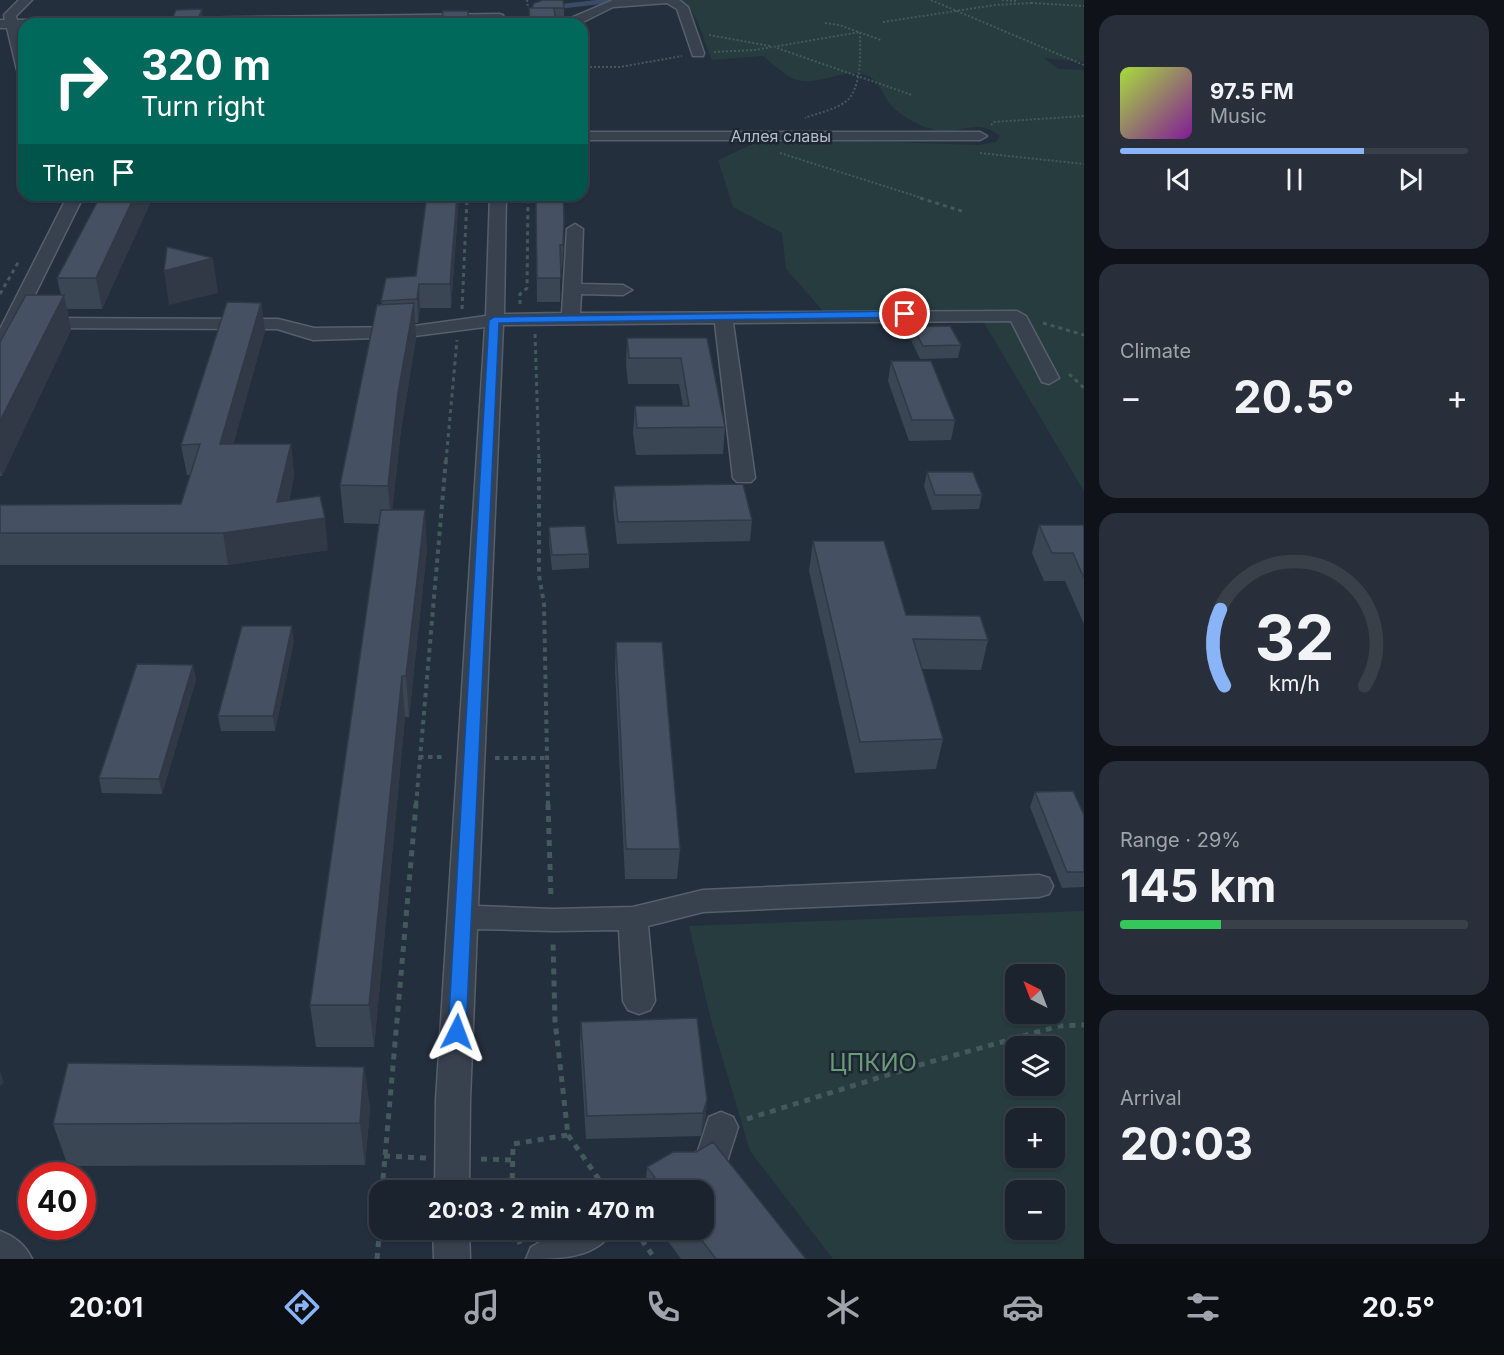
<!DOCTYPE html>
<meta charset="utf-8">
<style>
:root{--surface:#1b232e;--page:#282f3a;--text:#f1f3f6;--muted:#a0a4aa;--line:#39404a;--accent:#8ab4f8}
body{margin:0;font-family:Inter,sans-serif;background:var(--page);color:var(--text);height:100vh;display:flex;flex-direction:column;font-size:22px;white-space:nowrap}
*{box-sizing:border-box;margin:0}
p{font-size:20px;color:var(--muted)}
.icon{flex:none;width:33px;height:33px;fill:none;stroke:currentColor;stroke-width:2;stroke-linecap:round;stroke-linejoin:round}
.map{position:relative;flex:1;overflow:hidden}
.panel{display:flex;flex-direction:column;gap:15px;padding:15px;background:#0f1319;width:420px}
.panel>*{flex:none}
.banner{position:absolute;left:18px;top:18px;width:570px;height:183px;border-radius:18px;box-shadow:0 2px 4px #0004,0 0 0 2px var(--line);background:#00695c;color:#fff;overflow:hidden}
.needle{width:39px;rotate:318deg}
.fabs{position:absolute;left:1005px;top:964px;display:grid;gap:12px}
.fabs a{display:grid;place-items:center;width:60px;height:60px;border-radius:12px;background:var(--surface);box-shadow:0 2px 4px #0004,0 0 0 2px var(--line);font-size:30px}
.speed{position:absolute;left:18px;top:1162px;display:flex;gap:12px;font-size:30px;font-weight:700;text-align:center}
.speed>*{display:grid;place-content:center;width:78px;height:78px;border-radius:50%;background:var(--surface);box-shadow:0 2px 4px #0004,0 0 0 2px var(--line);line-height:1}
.speed .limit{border:9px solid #d22;background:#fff;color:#111}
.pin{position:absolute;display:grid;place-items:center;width:51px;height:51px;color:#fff;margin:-26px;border:3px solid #fff;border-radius:50%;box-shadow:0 2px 6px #0007}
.me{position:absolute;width:66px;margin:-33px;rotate:3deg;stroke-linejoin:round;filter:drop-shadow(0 0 4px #0008)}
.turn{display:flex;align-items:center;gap:21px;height:126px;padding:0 24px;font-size:27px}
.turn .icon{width:78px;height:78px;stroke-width:2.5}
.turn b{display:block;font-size:42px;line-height:51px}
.then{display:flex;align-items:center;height:57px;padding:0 24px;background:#0003;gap:12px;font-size:22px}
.big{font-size:45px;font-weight:700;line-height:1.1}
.panel .card{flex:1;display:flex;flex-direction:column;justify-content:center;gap:9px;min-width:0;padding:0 21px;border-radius:18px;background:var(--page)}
.panel .dial{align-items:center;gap:0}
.dial svg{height:156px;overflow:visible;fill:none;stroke:var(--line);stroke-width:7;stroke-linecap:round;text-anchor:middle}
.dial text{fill:var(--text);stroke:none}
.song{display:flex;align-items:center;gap:18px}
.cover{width:72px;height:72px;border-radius:9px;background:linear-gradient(135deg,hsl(80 70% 55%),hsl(290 70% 35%))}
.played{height:6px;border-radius:3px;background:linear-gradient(90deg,var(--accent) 70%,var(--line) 70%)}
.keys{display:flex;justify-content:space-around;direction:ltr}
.heat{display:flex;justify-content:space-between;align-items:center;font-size:33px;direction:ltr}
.charge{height:9px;border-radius:4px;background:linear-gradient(90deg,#34c759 29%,var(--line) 0)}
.trip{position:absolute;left:369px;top:1180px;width:345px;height:60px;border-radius:18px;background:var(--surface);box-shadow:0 2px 4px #0004,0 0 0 2px var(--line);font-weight:700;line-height:60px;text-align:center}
.tabs{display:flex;height:96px;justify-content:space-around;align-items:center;background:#0b0e12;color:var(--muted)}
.tabs .icon{width:42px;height:42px}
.tabs .on{color:var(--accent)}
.tabs b{font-size:27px;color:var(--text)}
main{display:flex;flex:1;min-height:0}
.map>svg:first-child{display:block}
.green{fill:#263c3f;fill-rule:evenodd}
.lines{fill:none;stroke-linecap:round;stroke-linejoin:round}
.stream{stroke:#394c67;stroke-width:4.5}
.minor-casing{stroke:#565f6c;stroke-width:3}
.path-far3{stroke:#44595c;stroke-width:2;stroke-dasharray:2 2;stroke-linecap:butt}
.path-far2{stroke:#44595c;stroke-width:3;stroke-dasharray:4 4;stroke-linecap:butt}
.path-far1{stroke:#44595c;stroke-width:4;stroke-dasharray:4.5 4.5;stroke-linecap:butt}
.path{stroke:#44595c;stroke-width:5;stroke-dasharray:6 6;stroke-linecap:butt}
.minor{fill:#38414e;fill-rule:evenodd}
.wall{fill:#3b4654}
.shaded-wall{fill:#303945}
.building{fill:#455162;stroke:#303945;stroke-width:1.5}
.route{fill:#1a73e8;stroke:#114b97;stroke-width:1.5}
.labels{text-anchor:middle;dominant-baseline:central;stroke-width:5;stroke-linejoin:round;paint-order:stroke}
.far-street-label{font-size:16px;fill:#b4bcc9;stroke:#1d2633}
.near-park-label{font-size:24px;fill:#6b9a76;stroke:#1d2633}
</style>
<main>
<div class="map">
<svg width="1084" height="1259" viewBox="0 0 1084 1259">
<rect width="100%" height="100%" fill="#242f3e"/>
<path class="green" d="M681,0h403v62l-40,-4 15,11 25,1v421l-101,-170 -153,-2 -44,-50 -4,-36 -49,-26 -15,-47 37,-17 107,-2 116,4 18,-3 4,-6c-23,-18 -35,-3 -57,-5 -17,-1 -40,-13 -52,-26 -9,-10 -11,-25 -26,-30 -23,-7 -46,11 -68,5 -11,-3 -25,-17 -34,-24l-51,4c-10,-21 -12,-46 -31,-60z
M1084,911v348h-251l-83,-108 -39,-131 -22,-94zM1016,975h38v39h-38zM1016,1047h38v39h-38zM1016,1119h38v39h-38zM1016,1191h38v39h-38z"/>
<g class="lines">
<path class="stream" d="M555,7l61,-7"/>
<g class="minor-casing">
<path id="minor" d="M19,0h13l-16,16 1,4 482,-6 4,1 1,5 60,1 49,-21h66l9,7 16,46 -1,3h-10l-16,-47 -10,-6 -54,4 -34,17h-86l1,-2 -470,2v3h-5l5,18v29l-7,-4 -10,-42h-7v-8h5l-1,-5z
M582,132h398l7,4 -7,4h-398z
M68,195h16l-75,152 -9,6v-24z
M490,195h16l-2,119 58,-1 5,-84 8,-5 8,5 -2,55 42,1 9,5 -9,5 -42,-1 -1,19 437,-2 9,5 33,62 -10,6 -7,-2 -31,-61 -278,2 22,155 -4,4h-14l-4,-4 -18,-155 -212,2 -25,581 75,3 80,-2 70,-17 336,-15 10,3 4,8 -4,8 -10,3 -336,15 -55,14 7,75 -5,9 -11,4 -11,-4 -5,-9 -4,-71 -66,1 -76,-2 -7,171 -1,91h-34l1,-91 49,-773 -78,10 -94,3 -36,-11 -240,-1 -9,-5 9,-5 241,1 36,9 93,-1 79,-11z
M721,1112l12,5 5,10 -14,44 -33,20h-47l5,-11 49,-29 11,-34z
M433,1230h36l1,29h-36z
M562,1230h51c-16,29 -55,29 -87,29l5,-12z
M0,1231c15,6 25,13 32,28h-32z"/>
</g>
<path class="path-far3" d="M527,0l1,8
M931,0l153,65
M1002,0l15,1
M1031,3l53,3
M883,22l112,-17 36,-2
M825,23l14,2 42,15
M709,35l61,11
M777,48l135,47
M714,52l41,-2 105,-18c0,20 2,47 -9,64 -7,12 -34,17 -46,22
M582,67h38l62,-11
M991,125l3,-3 90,-6
M780,153l145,46
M980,153l104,11
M467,199v-4
M528,199v-4"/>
<path class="path-far2" d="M920,198l45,14
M0,294l19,-33
M520,304v-10l7,-6 1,-90
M462,309l5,-111
M1043,323l41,12
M535,334l4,127
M1069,374l15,14
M446,461l11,-121"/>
<path class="path-far1" d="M539,459v116l5,29 4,201
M419,757h27
M495,758h51
M416,805l30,-346"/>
<path class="path" d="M548,804l3,95
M747,1119l169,-53 143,-40 25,-1
M568,1135l39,56
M384,1156l42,2
M481,1159l32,1
M382,1191l34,-387
M512,1191l1,-47 55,-9 -13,-114 -2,-79
M516,1230l4,14
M635,1230l20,29
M377,1259l3,-34"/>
<use href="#minor" class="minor"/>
</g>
<path class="wall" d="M541,0h22l1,8v10h-9l1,6h-27v-16h3l9,-7z
M459,195l-8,113h-31l-2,15h-3l1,15 -15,92 -9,80 35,39 -18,168h-4l-31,330h-58l-6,-42 69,-481 -35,-1 -4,-38 42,-181 -1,-3 35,-25z
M539,195l25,46 -2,27h-2v34h-23l-1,-100h3z
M151,201l-49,108h-35l4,21 -69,146h-2v-134l61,-47 -4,-17z
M261,303l4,28 -32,113h58l3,31 -5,26 39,49 -100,15h-228v-60l181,-1 9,-29h-3l-6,-30z
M913,327l48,18 -3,13 -38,1 -9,-19z
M627,338h80l18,89 -2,27 -87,1 -3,-22 2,-27h48l-4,-22h-51l-2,-20z
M891,361l64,59 -4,20 -42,1 -21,-60z
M927,472l55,23 -3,14 -47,1 -8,-24z
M614,486l138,34 -2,21 -133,3 -4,-37z
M1039,525h45v99l-19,-43h-21l-12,-28z
M549,527l40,27v14l-37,2 -3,-28z
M813,541l93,74 82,25 -7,30 -59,-1 21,70 -7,30 -81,4 -46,-202z
M294,641l-19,90h-54l-3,-15z
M616,642l64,207 -3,30h-52l-10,-209z
M193,665l3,15 -34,114 -60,-1 -3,-15z
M1035,792l49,23v72l-22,1 -32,-81z
M581,1022l126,78 -2,23 -4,13 -115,3 -6,-95z
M364,1067l6,42 -5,56 -297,1 -15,-42z
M713,1142l93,117h-125l-21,-29h44v-39h-59l2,-24 26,-15h23z"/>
<path class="shaded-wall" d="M202,9l2,15h-8z
M135,195h15l1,6 -49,108 -6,-31z
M457,195h2l-8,113 -1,-24z
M564,219v22l-2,27 1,-23z
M213,258l5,35 -49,12 -5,-34z
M419,284l1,24 -2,15 -1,-24z
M64,295l7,35 -69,146 -2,-6v-49z
M261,303l4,28 -40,144 -5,-31z
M414,303l2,35 -15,92 -10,94 -3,-38 10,-93z
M291,444l3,31 -11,49 42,-6 3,32 -100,15 -5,-32 54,-31z
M425,510l2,39 -18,168 -3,-41z
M292,626l2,15 -19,90 -2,-15z
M193,665l3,15 -34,114 -3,-15z
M402,676l3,41 -31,330 -5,-42z
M364,1067l6,42 -5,56 -5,-42z
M0,1071l4,12 -4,3z
M707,1100l-2,23 -4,13 2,-23z"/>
<path class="building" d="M541,0h22l1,8h-32l2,-5 7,-2z
M529,8h25l2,16h-26z
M202,9l-6,15h-26l6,-14z
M443,11h25v13h-26z
M101,195h34l-39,83h-39z
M427,195h30l-7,89h-31l-2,15 -36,2 5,-23 30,-2z
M539,195h24l1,24 -1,26h-3l1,33h-24l-1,-76h3z
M167,247l46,11 -49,13z
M26,295h38l-64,126v-79z
M227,302l34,1 -41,141h71l-14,58 43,-6 5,22 -102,15h-223v-28l181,-1 19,-60 -19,1z
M414,303l-16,90 -10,93 -48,-1 37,-180z
M950,326l11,19 -38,1 -10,-19z
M627,338h80l18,89 -88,1 -2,-22h54l-8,-48h-52z
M891,361h40l24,59h-43z
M927,472h46l9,23h-47z
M743,484l9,36 -134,2 -4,-36z
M381,510h44l-19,166h-4l-33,329h-59z
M1039,525h45v53l-11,-25h-21z
M585,526l4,28 -37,1 -3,-28z
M813,541h71l22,74 74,1 8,24 -75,-1 30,100 -83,3z
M242,626h50l-19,90h-55z
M616,642h46l18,207h-54z
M137,664l56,1 -34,114 -60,-1z
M1073,791l11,24v57h-17l-32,-80z
M697,1018l10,82 -4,13 -116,3 -6,-94z
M68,1063l296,4 -4,56 -307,1z
M713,1142l93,117h-90l-22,-29h10v-39h-39l-18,-24 26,-15h23z"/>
<path class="route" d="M905,311l5,3 -1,3 -410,6 -33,709 -3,5 -6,2 -6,-2 -3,-5 41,-712 5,-3z"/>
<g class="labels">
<g class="far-street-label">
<text x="781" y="136">Аллея славы</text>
</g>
<g class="near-park-label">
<text x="873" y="1062">ЦПКИО</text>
</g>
</g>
</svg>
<div class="fabs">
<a><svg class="needle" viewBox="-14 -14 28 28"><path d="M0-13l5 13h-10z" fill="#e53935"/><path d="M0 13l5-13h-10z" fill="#a0a4aa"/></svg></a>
<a><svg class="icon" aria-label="layers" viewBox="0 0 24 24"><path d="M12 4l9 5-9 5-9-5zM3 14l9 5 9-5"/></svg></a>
<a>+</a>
<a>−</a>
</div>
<div class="speed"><div class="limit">40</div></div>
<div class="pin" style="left:905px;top:314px;background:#d93025"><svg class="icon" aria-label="arrive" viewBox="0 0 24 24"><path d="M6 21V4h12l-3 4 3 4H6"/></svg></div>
<svg class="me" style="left:457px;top:1032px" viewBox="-20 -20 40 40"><path d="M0-17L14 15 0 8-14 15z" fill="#1a73e8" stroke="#fff" stroke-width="4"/></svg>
<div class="trip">20:03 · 2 min · 470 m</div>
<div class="banner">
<div class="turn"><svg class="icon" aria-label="right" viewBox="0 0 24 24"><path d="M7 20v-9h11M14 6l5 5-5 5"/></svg><div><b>320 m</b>Turn right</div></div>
<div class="then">Then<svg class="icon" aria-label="arrive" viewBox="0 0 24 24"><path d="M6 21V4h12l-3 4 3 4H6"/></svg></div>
</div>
</div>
<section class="panel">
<div class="card">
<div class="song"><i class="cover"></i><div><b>97.5 FM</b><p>Music</p></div></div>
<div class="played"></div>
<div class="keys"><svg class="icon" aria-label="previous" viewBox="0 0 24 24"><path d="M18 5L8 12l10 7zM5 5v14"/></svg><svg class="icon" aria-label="pause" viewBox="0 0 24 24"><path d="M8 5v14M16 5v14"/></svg><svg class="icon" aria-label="next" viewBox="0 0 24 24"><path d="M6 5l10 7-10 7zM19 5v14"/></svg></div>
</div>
<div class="card"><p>Climate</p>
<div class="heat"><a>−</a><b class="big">20.5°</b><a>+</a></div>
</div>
<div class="card dial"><svg viewBox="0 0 100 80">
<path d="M14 69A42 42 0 1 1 86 69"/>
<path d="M14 69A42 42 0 0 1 12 30" stroke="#8ab4f8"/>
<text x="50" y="56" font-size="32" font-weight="700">32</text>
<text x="50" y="72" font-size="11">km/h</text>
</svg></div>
<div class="card"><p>Range · 29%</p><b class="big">145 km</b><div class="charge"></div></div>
<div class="card"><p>Arrival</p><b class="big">20:03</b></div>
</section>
</main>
<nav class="tabs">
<b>20:01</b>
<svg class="icon on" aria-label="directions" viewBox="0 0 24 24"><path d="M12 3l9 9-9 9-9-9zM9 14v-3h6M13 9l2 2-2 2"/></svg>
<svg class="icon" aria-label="music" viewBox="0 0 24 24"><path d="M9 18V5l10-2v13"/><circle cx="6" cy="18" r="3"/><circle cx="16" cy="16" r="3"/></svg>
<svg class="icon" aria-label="phone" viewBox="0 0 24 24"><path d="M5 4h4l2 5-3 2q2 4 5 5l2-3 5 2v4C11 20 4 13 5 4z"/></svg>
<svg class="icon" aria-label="climate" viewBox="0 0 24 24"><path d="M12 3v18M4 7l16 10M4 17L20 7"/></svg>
<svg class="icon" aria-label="car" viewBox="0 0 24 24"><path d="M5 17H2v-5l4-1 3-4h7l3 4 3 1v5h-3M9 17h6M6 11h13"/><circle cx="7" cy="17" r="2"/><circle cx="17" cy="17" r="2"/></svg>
<svg class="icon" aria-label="filters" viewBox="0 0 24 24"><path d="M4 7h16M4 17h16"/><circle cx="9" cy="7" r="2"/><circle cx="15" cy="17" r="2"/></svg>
<b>20.5°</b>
</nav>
